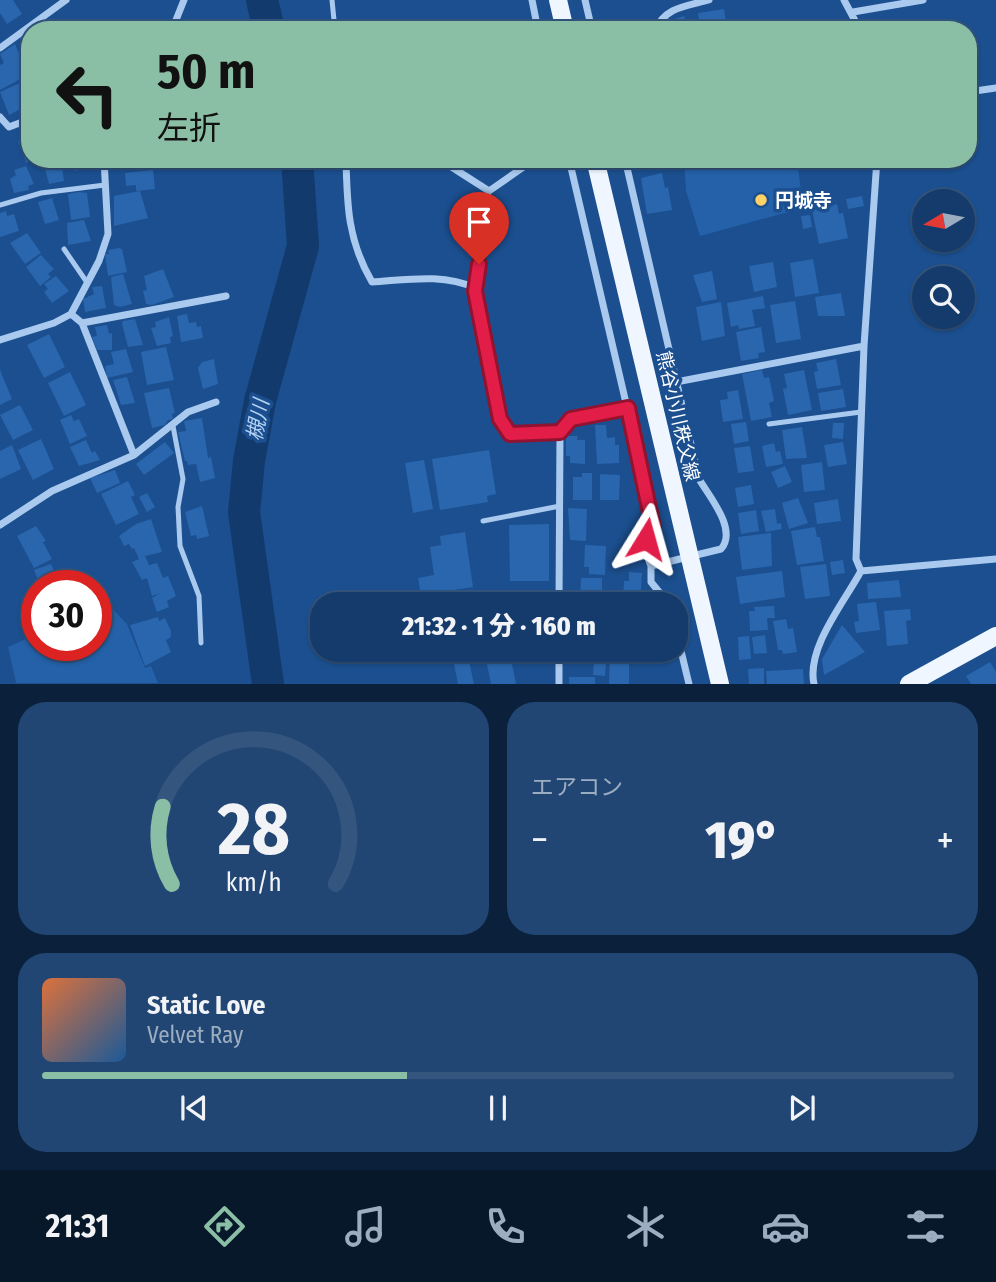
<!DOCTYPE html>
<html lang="ja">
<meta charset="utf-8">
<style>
:root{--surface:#143b6b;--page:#214673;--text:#f1f3f6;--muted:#9dadc1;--line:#33557e;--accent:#8abfa5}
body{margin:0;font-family:"Fira Sans Condensed","Noto Sans JP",sans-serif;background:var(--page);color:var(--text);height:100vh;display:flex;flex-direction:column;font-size:26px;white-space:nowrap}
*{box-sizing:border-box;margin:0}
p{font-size:23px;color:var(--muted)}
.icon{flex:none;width:38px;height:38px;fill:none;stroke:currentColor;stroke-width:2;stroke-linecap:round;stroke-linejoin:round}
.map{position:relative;height:684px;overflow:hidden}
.panel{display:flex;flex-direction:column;gap:18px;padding:18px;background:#0b203b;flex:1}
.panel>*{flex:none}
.guide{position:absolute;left:21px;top:21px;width:956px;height:147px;border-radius:28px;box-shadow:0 2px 5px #0004,0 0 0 2px var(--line);background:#8abfa5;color:#111;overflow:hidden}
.needle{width:46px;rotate:260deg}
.buttons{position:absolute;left:912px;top:189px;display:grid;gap:14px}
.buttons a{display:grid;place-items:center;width:63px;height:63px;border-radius:50%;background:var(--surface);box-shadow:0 2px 5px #0004,0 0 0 2px var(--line);font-size:35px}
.speed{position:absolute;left:21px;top:570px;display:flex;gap:14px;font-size:35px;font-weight:700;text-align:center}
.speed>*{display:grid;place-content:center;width:91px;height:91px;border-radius:50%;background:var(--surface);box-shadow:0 2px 5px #0004,0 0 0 2px var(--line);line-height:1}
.speed .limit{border:10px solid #d22;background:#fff;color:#111}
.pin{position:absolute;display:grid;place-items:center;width:60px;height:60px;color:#fff;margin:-72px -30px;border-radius:50% 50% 50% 0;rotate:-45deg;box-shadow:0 0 7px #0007}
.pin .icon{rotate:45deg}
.me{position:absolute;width:77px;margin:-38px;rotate:8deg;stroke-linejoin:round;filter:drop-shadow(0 0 5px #0008)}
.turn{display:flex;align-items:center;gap:24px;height:147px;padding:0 21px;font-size:32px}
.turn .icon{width:91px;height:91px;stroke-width:2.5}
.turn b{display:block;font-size:49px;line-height:60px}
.big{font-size:52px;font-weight:800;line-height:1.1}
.panel .card{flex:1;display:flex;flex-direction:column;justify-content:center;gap:10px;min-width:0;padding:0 24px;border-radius:28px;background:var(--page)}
.panel .dial{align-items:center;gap:0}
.dial svg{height:182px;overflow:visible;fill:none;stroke:var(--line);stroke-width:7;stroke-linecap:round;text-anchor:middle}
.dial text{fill:var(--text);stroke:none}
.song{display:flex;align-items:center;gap:21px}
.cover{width:84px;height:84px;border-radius:10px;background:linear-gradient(135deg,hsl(20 70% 55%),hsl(210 70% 35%))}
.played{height:7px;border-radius:4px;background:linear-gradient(90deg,var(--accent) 40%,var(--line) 40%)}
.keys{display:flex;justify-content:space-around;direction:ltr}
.heat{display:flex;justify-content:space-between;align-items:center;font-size:38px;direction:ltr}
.panel .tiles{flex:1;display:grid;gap:18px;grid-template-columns:1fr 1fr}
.card:last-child{grid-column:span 2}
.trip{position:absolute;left:310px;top:592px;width:378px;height:70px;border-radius:28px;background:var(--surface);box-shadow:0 2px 5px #0004,0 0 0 2px var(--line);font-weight:800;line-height:70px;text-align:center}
.tab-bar{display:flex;height:112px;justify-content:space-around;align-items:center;background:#08182b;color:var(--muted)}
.tab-bar .icon{width:49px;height:49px}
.tab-bar .active{color:var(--accent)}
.tab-bar b{font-size:32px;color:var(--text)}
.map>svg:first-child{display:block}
.green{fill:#2461a8}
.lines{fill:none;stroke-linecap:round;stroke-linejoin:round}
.river{stroke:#123a6d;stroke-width:32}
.building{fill:#2a66ad}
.lane{stroke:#a9c9ee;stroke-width:5}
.street{stroke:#a9c9ee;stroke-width:7}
.primary{stroke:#f0f6ff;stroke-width:18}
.route-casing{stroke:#92132f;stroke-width:18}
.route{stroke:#e11d48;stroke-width:12}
.poi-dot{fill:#ffd166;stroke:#1b4f8f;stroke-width:2.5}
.labels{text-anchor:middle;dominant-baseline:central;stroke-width:7;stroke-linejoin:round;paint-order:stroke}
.poi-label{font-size:19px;font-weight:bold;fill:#fff;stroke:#1b4f8f;text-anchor:start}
.street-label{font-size:19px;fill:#fff;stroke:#1b4f8f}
.water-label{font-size:21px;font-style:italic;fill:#b5d3f5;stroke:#1b4f8f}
</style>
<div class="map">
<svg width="996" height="684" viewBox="0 0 996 684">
<rect width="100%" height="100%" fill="#1b4f8f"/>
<path class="green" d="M684,159h113l6,49 -103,28 -14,-45z
M107,603l20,21 18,44 6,-2 7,17h-142l-8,-36 29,-13v12h59v-38z"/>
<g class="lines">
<path class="river" d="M262,0l7,30
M268,684l-24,-172 5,-51 11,-60 43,-155 -6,-87"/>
</g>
<path class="building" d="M0,0h13l9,14 -15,10 -7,-11z
M724,9l3,21h-26l-3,-17z
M684,16l5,14h-14l-4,-10z
M30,33v23l-10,-18z
M15,44l13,31 -28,15v-25l4,-2 -4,-9z
M20,83l5,11 -4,2 5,10 -17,9 -9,-23z
M30,125v36l-4,2 -8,-22 5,-3 -3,-8z
M48,159h13l3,22 -15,3 -5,-19 5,-1z
M73,159h25l1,6 -24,6z
M131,159h25v3l-25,3z
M634,159h18l2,5 -18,4z
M26,166l8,18 -6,2 1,4 -15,3 -4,-14 6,-4 -2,-5z
M153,170l2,19 -19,2v-6l-10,1 -1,-13z
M662,173l3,15 3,-1 4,23 -25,4 -6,-36z
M140,191l8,27 -34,8v-30z
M79,192l8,1 3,24 -19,3 -3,-26z
M862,196l2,10 -16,3 -2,-10z
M52,198l7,22 -14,4 -7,-22z
M837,204l2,10 4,-1 5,25 -29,6 -7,-34z
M6,211l1,5 7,-2 5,17 -19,6v-24z
M810,215l2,12 -9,2 -2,-13z
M84,220l7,21 -23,4 -1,-22z
M27,233l14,20 -16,11 -15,-21z
M119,248l3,1 5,23 -19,4 -3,-22h4l-1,-4z
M41,255l13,14 -6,5 3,3 -11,9 -14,-19z
M813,259l6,34 -24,4 -5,-34z
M773,262l4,25 -23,5 -5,-26z
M163,269l11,28 -22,8 -6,-1 -3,-13 4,-1 -3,-14z
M712,271l5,28 -15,3 -9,-27z
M123,274l9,30 -12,3 -6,-2 -3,-28z
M56,276l13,15 -17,12 -8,-11 4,-3 -4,-5z
M102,286l4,22 -21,4 -2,-13 11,-5 -2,-7z
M841,293l4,23h-27l-3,-19z
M763,296l2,12 -13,2 3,16 -16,3 -1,-4 -7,2 -4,-24z
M795,301l6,38 -25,4 -6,-38z
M721,302l4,34 -23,5 -6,-34z
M187,314l2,9 7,-1 1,5 4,-1 2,12 -22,4 -4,-26z
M169,317l4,19 -3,1 1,6 -14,3 -6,-18 5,-1 -1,-5z
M135,319l8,26 -15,2 -6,-23 1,-3z
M107,325l2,9 3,-1v17h-15l-5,-13 5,-1 -2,-9z
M761,327l4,25 -7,1 1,5 -18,3 -5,-29z
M49,334l16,33 -21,11 -17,-33z
M166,347l8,33 -27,5 -6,-33z
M126,349l7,23 -26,6 -2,-12 9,-2 -3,-12z
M214,359l4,25 -15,5 -5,-21 4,-6z
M836,359l5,26 -24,4 -3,-17 4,-1 -2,-8z
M0,370l12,29 -12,6z
M762,370l2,8 5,-1 5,24 -5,2 3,14 -21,4 -9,-47z
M804,370l8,40 -24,5 -5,-26 4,-1 -3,-14z
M70,372l16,33 -22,11 -16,-33z
M127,377l8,26 -14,2 -8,-25z
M169,388l6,25 -3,1 1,5 -5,1 -3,5 -13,3 -8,-35z
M843,389l3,18 -25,4 -3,-18z
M738,390l5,29 -20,3 -3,-22 8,-1 -1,-7z
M20,405l13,25 -20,10 -13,-25z
M71,415l3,6 5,-2 8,17 -17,8 -10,-24z
M202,418l6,40 3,-1 4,21 -15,4 -4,-18 -8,1 -1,-4h-2l-7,-29 8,-1 -2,-10z
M746,422l3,19 -15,3 -3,-20z
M833,423h11l-1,16 -11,-1z
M595,425h11l1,13 8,-1v8h4v18l-22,1z
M802,427l5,31 -21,1 -4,-29z
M566,436h12l-1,4h8v24l-15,-1v-7h-4z
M41,439l13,30 -21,11 -15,-30z
M86,440l6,13 3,-2 5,9 -21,6 -9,-19z
M165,442l9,11 -30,22 -8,-11z
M843,442l4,22 -19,3 -4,-22z
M774,443l2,9 4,-1 3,13 -17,3 -4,-21z
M12,445l9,24 -21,10v-28z
M750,446l4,25 -16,2 -4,-25z
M489,450l7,44 -9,2 1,6 -48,8 -8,-51z
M424,460l9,49 -20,4 -8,-50z
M822,462l3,28 -21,2 -3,-27z
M785,466l7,16 -14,6 -7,-16z
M115,470l5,13 -23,10 -7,-15z
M582,473h10v27h-19v-23h9z
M600,474l20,1 -1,25h-19z
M128,481l7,14 -4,2 8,17 -23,11 -15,-31z
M751,485l3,19 -16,3 -3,-19z
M147,493l8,14 -8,5 -8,-15z
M798,498l10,25 -19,6 -7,-26z
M838,499l3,22 -24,3 -3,-21z
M202,506l7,30 -12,3 -1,-4 -5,1 -6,-24z
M568,508l19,1 -1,32 -16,-1z
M775,509l2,15 4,-1 1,6 -16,3 -5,-21z
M756,510l3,21 -18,3 -3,-21z
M151,519l11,33 -17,4 4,9 -7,2 15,-4 6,15 5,-2 8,20 -9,5 2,6 -12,5 -5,-14 8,-5 -8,3 -5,-18 -5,2 -10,-18 7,-3 -5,-11 -2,1 -3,-5 -5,2 -5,-10 17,-12z
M549,524v57h-39l-1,-56z
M36,526l10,15 -3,1 9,17 -18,9 -17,-32z
M815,527l2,10h3l4,24 -27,4 -6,-34z
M465,532l8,55 -52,8 -3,-17 16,-3 -4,-28 11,-2 -1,-9z
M771,533l1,33 -30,4 -4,-33z
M585,545l21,1 -1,29 -16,-1v-7h-5z
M843,560l2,13 -13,2 -2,-13z
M51,564l5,11 -17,7 -5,-12z
M826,564l4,32 -25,3 -5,-32z
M782,571l3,26 -45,7 -4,-27z
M629,572l13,1 -2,31 -17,-3 1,-20h5z
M581,578h21v26h-22z
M899,580l2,17 -33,2 -1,-16z
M876,602l4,28 -24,3 -2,-11 5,-1 -2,-17z
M774,606l1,12h-8l1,12 -18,1 -1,-20h6l-1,-4z
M910,609l1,11 -5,1 2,23 -21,2 -3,-35z
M158,617l1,4 6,-3 6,13v6l-5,3 5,12 -26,14 -15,-41z
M786,619l2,10 5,-1 4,24 -14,2 -1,-4h-4l-5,-29z
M842,625l23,27 -41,23 -2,-16z
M765,635l2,18 -13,1 -2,-17z
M749,636l2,23 -12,1 -1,-23z
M504,649l2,11 5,-1 5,25h-25l-7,-34z
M569,649h20v7h-21z
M592,649h14l-1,10 -14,-1z
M610,649h19v35h-20z
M468,656l6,28h-16l-5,-25z
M594,661l12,1 -1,14 -12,-1z
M990,662l6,10v12h-25l-5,-8z
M764,668v16h-15l-1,-15z
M803,669l1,15h-37l-1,-13z
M569,677h26v7h-26z"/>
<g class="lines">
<path class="lane" d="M332,0l3,30
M489,191l-14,100 25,128 10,15 50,-2
M0,205l41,-12 64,-8
M64,249l22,32
M769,424l92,-12
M173,426l10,53 -5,28 2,39 19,50 2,47
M483,521l77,-15"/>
<path class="street" d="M532,0l6,30
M585,0l7,30
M844,0l16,30
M853,12l70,-12
M172,30l12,-30
M656,30c8,-23 32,-24 53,-30
M0,48l66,-48
M968,92l28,-4
M0,117l9,10 21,-8
M346,159c1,47 2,82 26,123 34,-2 71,-9 103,6
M439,159l50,32 46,-32
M569,159l82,351 2,17 -7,12 -2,9 7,18v16l18,22
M625,159l74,320c10,17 39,51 22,70l-70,17
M877,159l-13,187 -8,213 5,12 135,-12
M71,314l11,9 52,132
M82,323l144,-27
M0,340l54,-17 17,-9 28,-53 9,-27 -4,-75
M676,382l188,-36
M0,525l52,-34 82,-36 54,-43 28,-10
M559,604l1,-172 11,-13 57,-11
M676,630l13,54
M559,649v35
M814,684c-8,-36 31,-83 47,-113"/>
<path class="primary" d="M558,0l7,30
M595,159l125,525
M909,684l87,-48"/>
</g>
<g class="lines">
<g class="route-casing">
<path id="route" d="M479,264l-4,27 25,128 10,15 50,-2 11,-13 57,-11 25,119 -7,12"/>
</g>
<use href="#route" class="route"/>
</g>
<circle class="poi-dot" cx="761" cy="200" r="7"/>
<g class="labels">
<g class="poi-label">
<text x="775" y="200">円城寺</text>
</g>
<g class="street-label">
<text transform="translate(678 416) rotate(77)">熊谷小川秩父線</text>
</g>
<g class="water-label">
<text transform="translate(258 420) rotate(-80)">槻川</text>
</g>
</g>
</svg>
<div class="buttons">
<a><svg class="needle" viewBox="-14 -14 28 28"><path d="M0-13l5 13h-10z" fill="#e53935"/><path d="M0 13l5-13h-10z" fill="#9dadc1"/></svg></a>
<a><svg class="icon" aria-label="search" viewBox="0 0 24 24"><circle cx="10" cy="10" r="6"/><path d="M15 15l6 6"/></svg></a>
</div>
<div class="speed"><div class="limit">30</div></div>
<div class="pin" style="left:479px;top:264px;background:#d93025"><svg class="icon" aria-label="arrive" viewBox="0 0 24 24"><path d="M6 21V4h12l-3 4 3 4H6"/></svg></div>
<svg class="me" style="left:646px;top:539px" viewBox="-20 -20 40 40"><path d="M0-17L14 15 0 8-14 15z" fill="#e11d48" stroke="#fff" stroke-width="4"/></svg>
<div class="trip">21:32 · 1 分 · 160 m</div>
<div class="guide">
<div class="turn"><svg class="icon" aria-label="left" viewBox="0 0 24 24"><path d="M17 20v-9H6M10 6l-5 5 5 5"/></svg><div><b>50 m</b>左折</div></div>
</div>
</div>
<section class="panel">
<div class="tiles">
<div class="card dial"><svg viewBox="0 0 100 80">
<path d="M14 69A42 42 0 1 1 86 69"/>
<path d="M14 69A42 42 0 0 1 10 35" stroke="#8abfa5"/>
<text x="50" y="56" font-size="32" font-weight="700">28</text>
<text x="50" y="72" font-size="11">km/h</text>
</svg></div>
<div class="card"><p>エアコン</p>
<div class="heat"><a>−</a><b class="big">19°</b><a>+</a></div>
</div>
<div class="card">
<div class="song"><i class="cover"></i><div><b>Static Love</b><p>Velvet Ray</p></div></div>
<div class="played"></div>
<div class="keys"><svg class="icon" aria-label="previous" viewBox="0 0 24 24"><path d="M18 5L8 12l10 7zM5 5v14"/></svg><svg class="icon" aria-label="pause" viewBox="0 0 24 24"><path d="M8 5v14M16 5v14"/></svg><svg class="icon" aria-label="next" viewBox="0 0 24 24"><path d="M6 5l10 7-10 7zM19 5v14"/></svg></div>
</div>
</div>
</section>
<nav class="tab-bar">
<b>21:31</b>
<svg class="icon active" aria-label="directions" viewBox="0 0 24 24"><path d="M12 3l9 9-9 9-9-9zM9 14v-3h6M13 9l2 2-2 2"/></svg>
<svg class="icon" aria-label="music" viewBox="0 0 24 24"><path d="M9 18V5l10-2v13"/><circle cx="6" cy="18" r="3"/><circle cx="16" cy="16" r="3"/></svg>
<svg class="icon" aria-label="phone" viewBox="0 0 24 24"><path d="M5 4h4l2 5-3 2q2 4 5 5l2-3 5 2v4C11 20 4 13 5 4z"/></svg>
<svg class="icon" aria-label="climate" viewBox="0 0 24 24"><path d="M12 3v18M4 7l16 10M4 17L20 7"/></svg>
<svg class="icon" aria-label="car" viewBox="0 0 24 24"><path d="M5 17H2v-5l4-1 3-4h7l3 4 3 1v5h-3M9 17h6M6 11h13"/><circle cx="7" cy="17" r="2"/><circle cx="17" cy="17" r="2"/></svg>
<svg class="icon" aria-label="filters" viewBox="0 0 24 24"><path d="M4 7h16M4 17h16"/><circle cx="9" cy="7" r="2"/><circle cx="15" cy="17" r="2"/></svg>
</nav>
